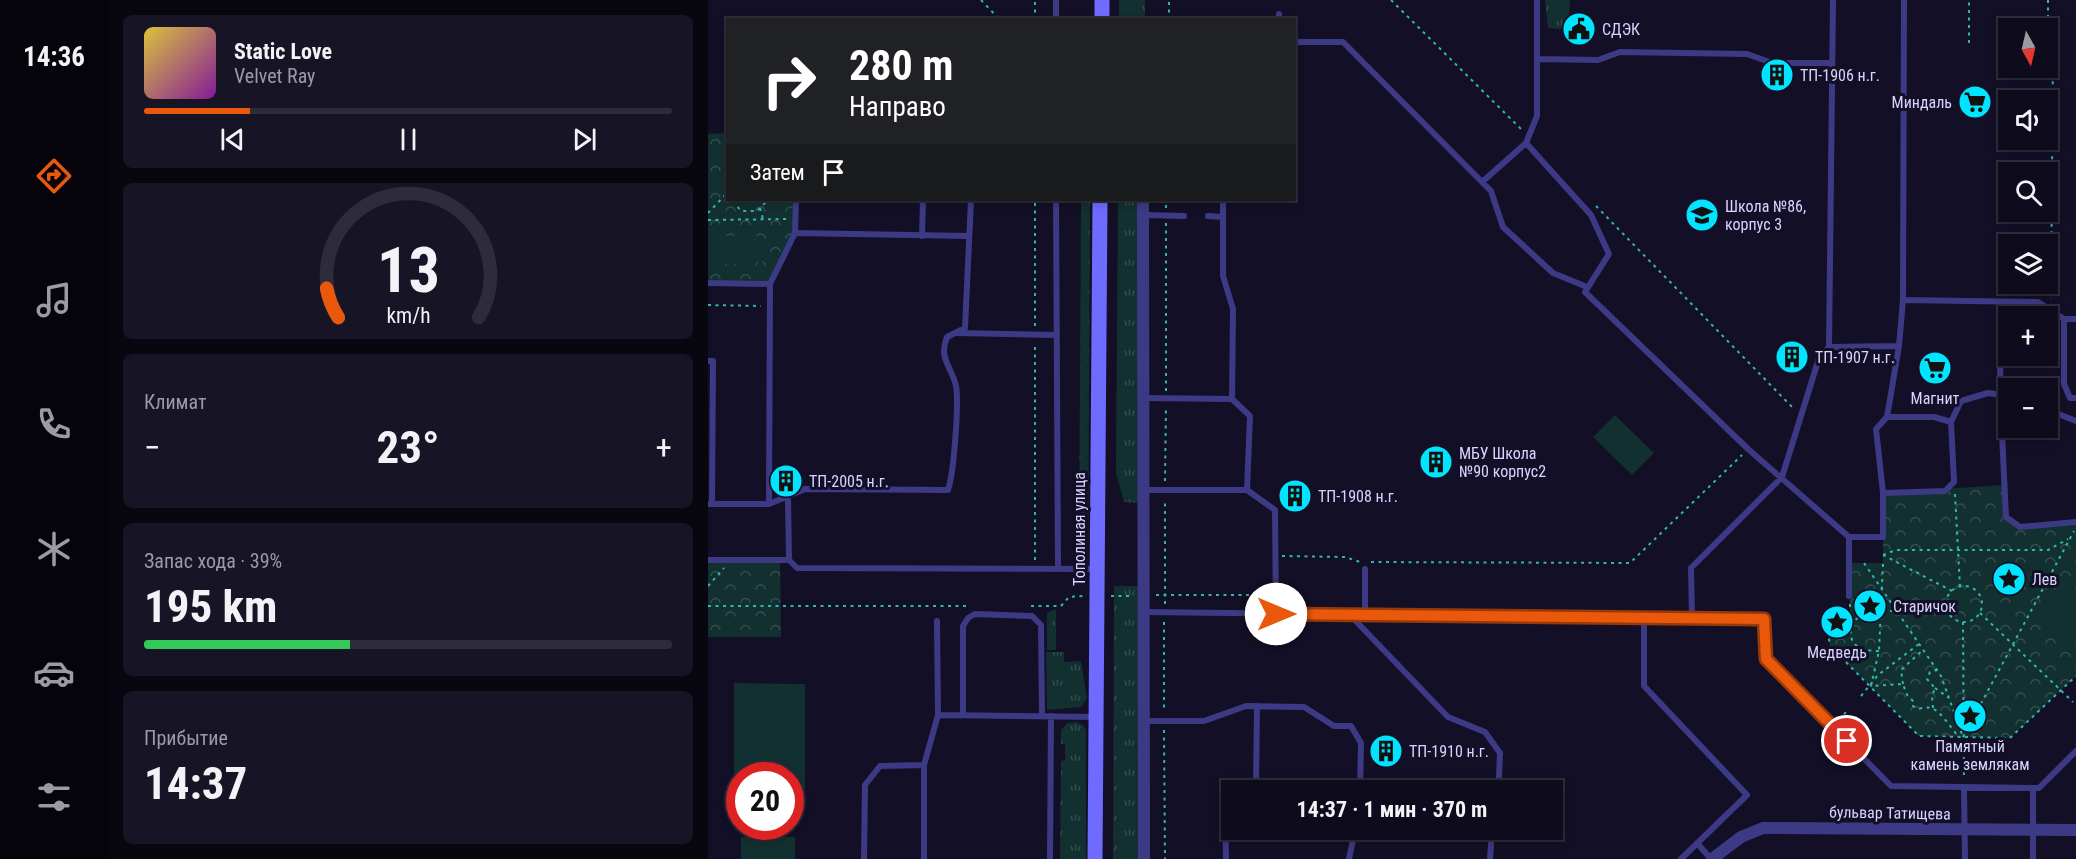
<!DOCTYPE html>
<html lang="ru">
<meta charset="utf-8">
<style>
:root{--surface:#0e0b1c;--page:#171425;--text:#f1f3f6;--muted:#9b9ba3;--line:#2e2b3b;--accent:#ea580c}
body{margin:0;font-family:"Roboto Condensed",sans-serif;background:var(--page);color:var(--text);height:100vh;display:flex;flex-direction:column;font-size:22px;white-space:nowrap}
*{box-sizing:border-box;margin:0}
p{font-size:20px;color:var(--muted)}
.icon{flex:none;width:33px;height:33px;fill:none;stroke:currentColor;stroke-width:2;stroke-linecap:round;stroke-linejoin:round}
.map{position:relative;flex:1;overflow:hidden}
.side{display:flex;flex-direction:column;gap:15px;padding:15px;background:#08060f;width:600px}
.side>*{flex:none}
.top-card{position:absolute;left:18px;top:18px;width:570px;height:183px;border-radius:0px;box-shadow:0 3px 9px #0003,0 0 0 2px var(--line);background:#202124;color:#fff;overflow:hidden}
.needle{width:39px;rotate:172deg}
.buttons{position:absolute;left:1290px;top:18px;display:grid;gap:12px}
.buttons a{display:grid;place-items:center;width:60px;height:60px;border-radius:0px;background:var(--surface);box-shadow:0 3px 9px #0003,0 0 0 2px var(--line);font-size:30px}
.speed{position:absolute;left:18px;top:762px;display:flex;gap:12px;font-size:30px;font-weight:700;text-align:center}
.speed>*{display:grid;place-content:center;width:78px;height:78px;border-radius:50%;background:var(--surface);box-shadow:0 3px 9px #0003,0 0 0 2px var(--line);line-height:1}
.speed .limit{border:9px solid #d22;background:#fff;color:#111}
.pin{position:absolute;display:grid;place-items:center;width:51px;height:51px;color:#fff;margin:-26px;border:3px solid #fff;border-radius:50%;box-shadow:0 2px 6px #0007}
.me{position:absolute;width:66px;margin:-33px;rotate:90deg;stroke-linejoin:round;filter:drop-shadow(0 0 4px #0008)}
.turn{display:flex;align-items:center;gap:21px;height:126px;padding:0 24px;font-size:27px}
.turn .icon{width:78px;height:78px;stroke-width:2.5}
.turn b{display:block;font-size:42px;line-height:51px}
.then{display:flex;align-items:center;height:57px;padding:0 24px;background:#0003;gap:12px;font-size:22px}
.big{font-size:45px;font-weight:700;line-height:1.1}
.side .card{flex:1;display:flex;flex-direction:column;justify-content:center;gap:9px;min-width:0;padding:0 21px;border-radius:9px;background:var(--page)}
.side .dial{align-items:center;gap:0}
.dial svg{height:156px;overflow:visible;fill:none;stroke:var(--line);stroke-width:7;stroke-linecap:round;text-anchor:middle}
.dial text{fill:var(--text);stroke:none}
.song{display:flex;align-items:center;gap:18px}
.cover{width:72px;height:72px;border-radius:9px;background:linear-gradient(135deg,hsl(50 70% 55%),hsl(290 70% 35%))}
.played{height:6px;border-radius:3px;background:linear-gradient(90deg,var(--accent) 20%,var(--line) 20%)}
.keys{display:flex;justify-content:space-around;direction:ltr}
.heat{display:flex;justify-content:space-between;align-items:center;font-size:33px;direction:ltr}
.charge{height:9px;border-radius:4px;background:linear-gradient(90deg,#34c759 39%,var(--line) 0)}
.trip{position:absolute;left:513px;top:780px;width:342px;height:60px;border-radius:0px;background:var(--surface);box-shadow:0 3px 9px #0003,0 0 0 2px var(--line);font-weight:700;line-height:60px;text-align:center}
main{display:flex;flex:1;min-height:0}
.tabs{display:flex;flex-direction:column;width:108px;justify-content:space-around;align-items:center;background:#06040b;color:var(--muted)}
.tabs .icon{width:42px;height:42px}
.tabs .active{color:var(--accent)}
.tabs b{font-size:27px;color:var(--text)}
.map>svg:first-child{display:block}
.grass{fill:url(#grass-tufts)}
.forest{fill:url(#forest-crowns)}
.garden{fill:#12302f}
.lines{fill:none;stroke-linecap:round;stroke-linejoin:round}
.path{stroke:#2fb8b0;stroke-width:2;stroke-dasharray:3 4.5;stroke-linecap:butt}
.lane{stroke:#3d3a85;stroke-width:6}
.street{stroke:#3d3a85;stroke-width:12}
.secondary{stroke:#6f6bff;stroke-width:15}
.route-casing{stroke:#983908;stroke-width:15}
.route{stroke:#ea580c;stroke-width:10}
.labels{text-anchor:middle;dominant-baseline:central;stroke-width:6;stroke-linejoin:round;paint-order:stroke}
.poi-label{font-size:16px;fill:#d9d4ff;stroke:#130f26;text-anchor:start}
.street-label{font-size:16px;fill:#d9d4ff;stroke:#130f26}
</style>
<main>
<nav class="tabs">
<b>14:36</b>
<svg class="icon active" aria-label="directions" viewBox="0 0 24 24"><path d="M12 3l9 9-9 9-9-9zM9 14v-3h6M13 9l2 2-2 2"/></svg>
<svg class="icon" aria-label="music" viewBox="0 0 24 24"><path d="M9 18V5l10-2v13"/><circle cx="6" cy="18" r="3"/><circle cx="16" cy="16" r="3"/></svg>
<svg class="icon" aria-label="phone" viewBox="0 0 24 24"><path d="M5 4h4l2 5-3 2q2 4 5 5l2-3 5 2v4C11 20 4 13 5 4z"/></svg>
<svg class="icon" aria-label="climate" viewBox="0 0 24 24"><path d="M12 3v18M4 7l16 10M4 17L20 7"/></svg>
<svg class="icon" aria-label="car" viewBox="0 0 24 24"><path d="M5 17H2v-5l4-1 3-4h7l3 4 3 1v5h-3M9 17h6M6 11h13"/><circle cx="7" cy="17" r="2"/><circle cx="17" cy="17" r="2"/></svg>
<svg class="icon" aria-label="filters" viewBox="0 0 24 24"><path d="M4 7h16M4 17h16"/><circle cx="9" cy="7" r="2"/><circle cx="15" cy="17" r="2"/></svg>
</nav>
<section class="side">
<div class="card">
<div class="song"><i class="cover"></i><div><b>Static Love</b><p>Velvet Ray</p></div></div>
<div class="played"></div>
<div class="keys"><svg class="icon" aria-label="previous" viewBox="0 0 24 24"><path d="M18 5L8 12l10 7zM5 5v14"/></svg><svg class="icon" aria-label="pause" viewBox="0 0 24 24"><path d="M8 5v14M16 5v14"/></svg><svg class="icon" aria-label="next" viewBox="0 0 24 24"><path d="M6 5l10 7-10 7zM19 5v14"/></svg></div>
</div>
<div class="card dial"><svg viewBox="0 0 100 80">
<path d="M14 69A42 42 0 1 1 86 69"/>
<path d="M14 69A42 42 0 0 1 8 54" stroke="#ea580c"/>
<text x="50" y="56" font-size="32" font-weight="700">13</text>
<text x="50" y="72" font-size="11">km/h</text>
</svg></div>
<div class="card"><p>Климат</p>
<div class="heat"><a>−</a><b class="big">23°</b><a>+</a></div>
</div>
<div class="card"><p>Запас хода · 39%</p><b class="big">195 km</b><div class="charge"></div></div>
<div class="card"><p>Прибытие</p><b class="big">14:37</b></div>
</section>
<div class="map">
<svg width="1368" height="859" viewBox="0 0 1368 859">
<defs>
<pattern id="grass-tufts" width="24" height="20" patternUnits="userSpaceOnUse" patternTransform="scale(1.5)"><rect width="24" height="20" fill="#12302f"/><path d="M3 7l-1-3M5 7V3M7 7l1-3M15 17l-1-3M17 17v-4M19 17l1-3" fill="none" stroke="#344d4e"/></pattern>
<pattern id="forest-crowns" width="20" height="18" patternUnits="userSpaceOnUse" patternTransform="scale(1.5)"><rect width="20" height="18" fill="#12302f"/><path d="M2 6a3 3 0 1 1 6 0M12 15a3 3 0 1 1 6 0" fill="none" stroke="#344d4e"/></pattern>
</defs>
<rect width="100%" height="100%" fill="#130f26"/>
<path class="grass" d="M411,0h26v19h-26z
M837,0h25l-1,19h4v11l-25,-2z
M373,200h9l-2,361h-9z
M410,200h23l-1,303 -16,-1 -8,-29z
M406,586h25l-1,273h-25z
M348,609v41h-9v-37z
M338,652h18v10l17,-1 6,37 -6,9 -34,3z
M368,722l8,4 2,5v128h-26l1,-98 4,-1v-16h-4v-14l6,-7z"/>
<path class="forest" d="M19,133l1,67h68l-1,33 -25,51 -62,-1v-149z
M1296,485l2,32 14,10 56,-5v154l-66,62 -91,-2 -89,-90 -5,-33h25l-1,-50h34v-70z
M0,560h72l1,77h-73z"/>
<path class="garden" d="M0,236h50l5,5 -1,21 -54,3z
M907,415l39,38 -22,22 -39,-38z
M1367,593l1,43 -28,2 -4,-44z
M26,683l71,1v106h-14l-1,-14h-50l-1,14h-5z
M33,837h54v22h-54z"/>
<g class="lines">
<path class="path" d="M273,0l19,20
M683,0l132,131
M1340,0v39l5,9 -2,251
M327,20v-20
M461,20v-20
M1261,43v-43
M28,200v5l5,6h16l8,-8v-3
M888,206l197,202
M52,208l3,11
M458,208v-8
M0,213l20,-21
M0,220l79,-1
M0,305l53,1
M327,326v-126
M458,391v-168
M457,481l1,-75
M1247,494l5,93
M1175,555l13,-5h152l20,-11
M1175,555l69,36
M574,556l63,1 15,5
M327,560v-217
M663,562l259,1 112,-108
M1156,563l77,113 22,61
M1175,564l-4,87 -8,35 32,-2 4,11 7,7 -1,4c7,5 11,0 18,2 9,2 20,20 27,28
M0,586l16,-18
M1238 604a18 18 0 1 1 36 0a18 18 0 1 1-36 0Z
M448,595h111
M403,596h21
M457,604v-105
M1142,604v9h-25l5,33 89,90 91,2 66,-62
M0,606h261
M323,606h30l8,-9 15,-1
M1272,613l93,89
M456,622v90
M1255,622l1,156
M1171,651c-19,0 -34,-6 -26,-29l13,-11h31
M1195,684l-2,-14 22,-20
M1227,688l14,10
M1153,696l17,-21 41,-31
M1225,708l-1,-12 3,-8 -8,-9 3,-7 7,-2
M1131,720l7,-8
M456,730l1,129
M1255,737l111,-206"/>
<path class="lane" d="M348,0v20
M829,0v116l-11,27 65,72 18,39 -24,38 163,157 101,88h34v-44l-7,-64 11,-12 12,-71 4,-46 1,-300
M571,20v-6
M586,42h49l139,140
M830,59l60,1 22,-8 127,2 25,9h60
M818,143l-44,39 9,9 12,36 50,46 34,14
M348,200l2,369
M515,200v76l10,33 -1,90 18,17 -3,74
M436,215l40,1
M500,216l15,1
M87,233l174,3
M214,236l1,-36
M0,283l62,1
M1195,300l135,2 26,17h12
M1293,302l-1,90 6,125 14,10 56,-5
M1356,319v65l6,14h6
M249,333l100,2
M1121,347l70,-1
M0,361h5l-1,143
M435,398l89,1
M1340,410l28,11
M1243,422l10,-21 27,-8 20,3
M435,490h104l28,20 1,104
M1175,493l62,-2 9,-9 -3,-60 -17,-5h-47
M80,496l1,64
M0,504h61l36,-15 143,1c6,-17 11,-87 8,-104 -4,-19 -18,-27 -9,-49l18,-9 6,-128
M61,504l1,-220 25,-51 1,-33
M1141,537v59
M0,560h81l8,8 299,1
M657,569v46
M434,612l622,7 2,40 125,127 148,2 37,-37
M642,615l98,102 37,15 15,21 -1,24 -4,13
M936,617v69l103,109 -66,64
M984,617l-1,-49 91,-91 37,-119 10,-11 4,-347
M229,621l1,94
M255,715v-89l5,-8 7,-4 57,2 9,9 1,91
M434,721h62l42,-15 58,1 30,19h17l10,17 -1,47
M1256,788l1,71
M1325,788v71
M548,790l1,-84
M989,843l14,16
M156,859l1,-74 15,-19 44,-1
M216,859v-94l14,-50 158,2
M342,859l1,-143
M518,859l-1,-64h7
M641,859l6,-29
M782,859l2,-29"/>
<path class="street" d="M435,200l1,659
M1004,859l29,-22 22,-9 313,2"/>
<path class="secondary" d="M394,20v-20
M387,859l5,-659"/>
</g>
<g class="lines">
<g class="route-casing">
<path id="route" d="M568,614l488,5 2,40 81,82"/>
</g>
<use href="#route" class="route"/>
</g>
<defs>
<g id="civic-disc" transform="scale(1.725)"><circle r="9.5" fill="#00e5ff" stroke="#130f26"/><path d="M-.6-6.5H3V-4.5H.6V-3L4-1V1h2V6H-6V1h2V-1L-.6-3ZM-1.2 2.5V6h2.4V2.5Z" fill="#111"/></g>
<g id="building-disc" transform="scale(1.725)"><circle r="9.5" fill="#00e5ff" stroke="#130f26"/><path d="M-4-6H4V6H1V3H-1V6H-4ZM-2.5-4.3h1.7v1.8h-1.7ZM.8-4.3h1.7v1.8H.8ZM-2.5-1h1.7V.8h-1.7ZM.8-1h1.7V.8H.8Z" fill="#111"/></g>
<g id="supermarket-disc" transform="scale(1.725)"><circle r="9.5" fill="#00e5ff" stroke="#130f26"/><path d="M-6-5.5h2.5l.6 2H6L4.5 2H-2.5L-4.4-4H-6ZM-1.5 3.2a1.3 1.3 0 1 0 .1 0ZM3 3.2a1.3 1.3 0 1 0 .1 0Z" fill="#111"/></g>
<g id="school-disc" transform="scale(1.725)"><circle r="9.5" fill="#00e5ff" stroke="#130f26"/><path d="M0-5L7-2L0 1L-7-2ZM-4 1L0 2.5L4 1V4Q0 6-4 4Z" fill="#111"/></g>
<g id="sight-disc" transform="scale(1.725)"><circle r="9.5" fill="#00e5ff" stroke="#130f26"/><path d="M0-6L1.8-2.2L6-1.7L2.9 1.2L3.7 5.4L0 3.3L-3.7 5.4L-2.9 1.2L-6-1.7L-1.8-2.2Z" fill="#111"/></g>
</defs>
<g fill-rule="evenodd">
<use href="#civic-disc" x="871" y="29"/>
<use href="#building-disc" x="1069" y="75"/>
<use href="#supermarket-disc" x="1267" y="102"/>
<use href="#school-disc" x="994" y="215"/>
<use href="#building-disc" x="1084" y="357"/>
<use href="#supermarket-disc" x="1227" y="368"/>
<use href="#building-disc" x="728" y="462"/>
<use href="#building-disc" x="78" y="481"/>
<use href="#building-disc" x="587" y="496"/>
<use href="#sight-disc" x="1301" y="579"/>
<use href="#sight-disc" x="1162" y="606"/>
<use href="#sight-disc" x="1129" y="622"/>
<use href="#sight-disc" x="1262" y="716"/>
<use href="#building-disc" x="678" y="751"/>
</g>
<g class="labels">
<g class="poi-label">
<text x="894" y="29">СДЭК</text>
<text x="1092" y="75">ТП-1906 н.г.</text>
<text x="1244" y="102" text-anchor="end">Миндаль</text>
<text x="1017" y="206">Школа №86,<tspan x="1017" dy="18">корпус 3</tspan></text>
<text x="1107" y="357">ТП-1907 н.г.</text>
<text x="1227" y="398" text-anchor="middle">Магнит</text>
<text x="751" y="453">МБУ Школа<tspan x="751" dy="18">№90 корпус2</tspan></text>
<text x="101" y="481">ТП-2005 н.г.</text>
<text x="610" y="496">ТП-1908 н.г.</text>
<text x="1324" y="579">Лев</text>
<text x="1185" y="606">Старичок</text>
<text x="1129" y="652" text-anchor="middle">Медведь</text>
<text x="1262" y="746" text-anchor="middle">Памятный<tspan x="1262" dy="18">камень землякам</tspan></text>
<text x="701" y="751">ТП-1910 н.г.</text>
</g>
<g class="street-label">
<text transform="translate(371 529) rotate(-90)">Тополиная улица</text>
<text transform="translate(1182 813) rotate(1)">бульвар Татищева</text>
</g>
</g>
</svg>
<div class="buttons">
<a><svg class="needle" viewBox="-14 -14 28 28"><path d="M0-13l5 13h-10z" fill="#e53935"/><path d="M0 13l5-13h-10z" fill="#9b9ba3"/></svg></a>
<a><svg class="icon" aria-label="sound" viewBox="0 0 24 24"><path d="M4 9h4l5-4v14l-5-4H4zM17 9q2 3 0 6"/></svg></a>
<a><svg class="icon" aria-label="search" viewBox="0 0 24 24"><circle cx="10" cy="10" r="6"/><path d="M15 15l6 6"/></svg></a>
<a><svg class="icon" aria-label="layers" viewBox="0 0 24 24"><path d="M12 4l9 5-9 5-9-5zM3 14l9 5 9-5"/></svg></a>
<a>+</a>
<a>−</a>
</div>
<div class="speed"><div class="limit">20</div></div>
<div class="pin" style="left:1139px;top:741px;background:#d93025"><svg class="icon" aria-label="arrive" viewBox="0 0 24 24"><path d="M6 21V4h12l-3 4 3 4H6"/></svg></div>
<svg class="me" style="left:568px;top:614px" viewBox="-20 -20 40 40"><circle r="19" fill="#fff"/><path d="M0-13L10 11 0 6-10 11z" fill="#ea580c"/></svg>
<div class="trip">14:37 · 1 мин · 370 m</div>
<div class="top-card">
<div class="turn"><svg class="icon" aria-label="right" viewBox="0 0 24 24"><path d="M7 20v-9h11M14 6l5 5-5 5"/></svg><div><b>280 m</b>Направо</div></div>
<div class="then">Затем<svg class="icon" aria-label="arrive" viewBox="0 0 24 24"><path d="M6 21V4h12l-3 4 3 4H6"/></svg></div>
</div>
</div>
</main>
